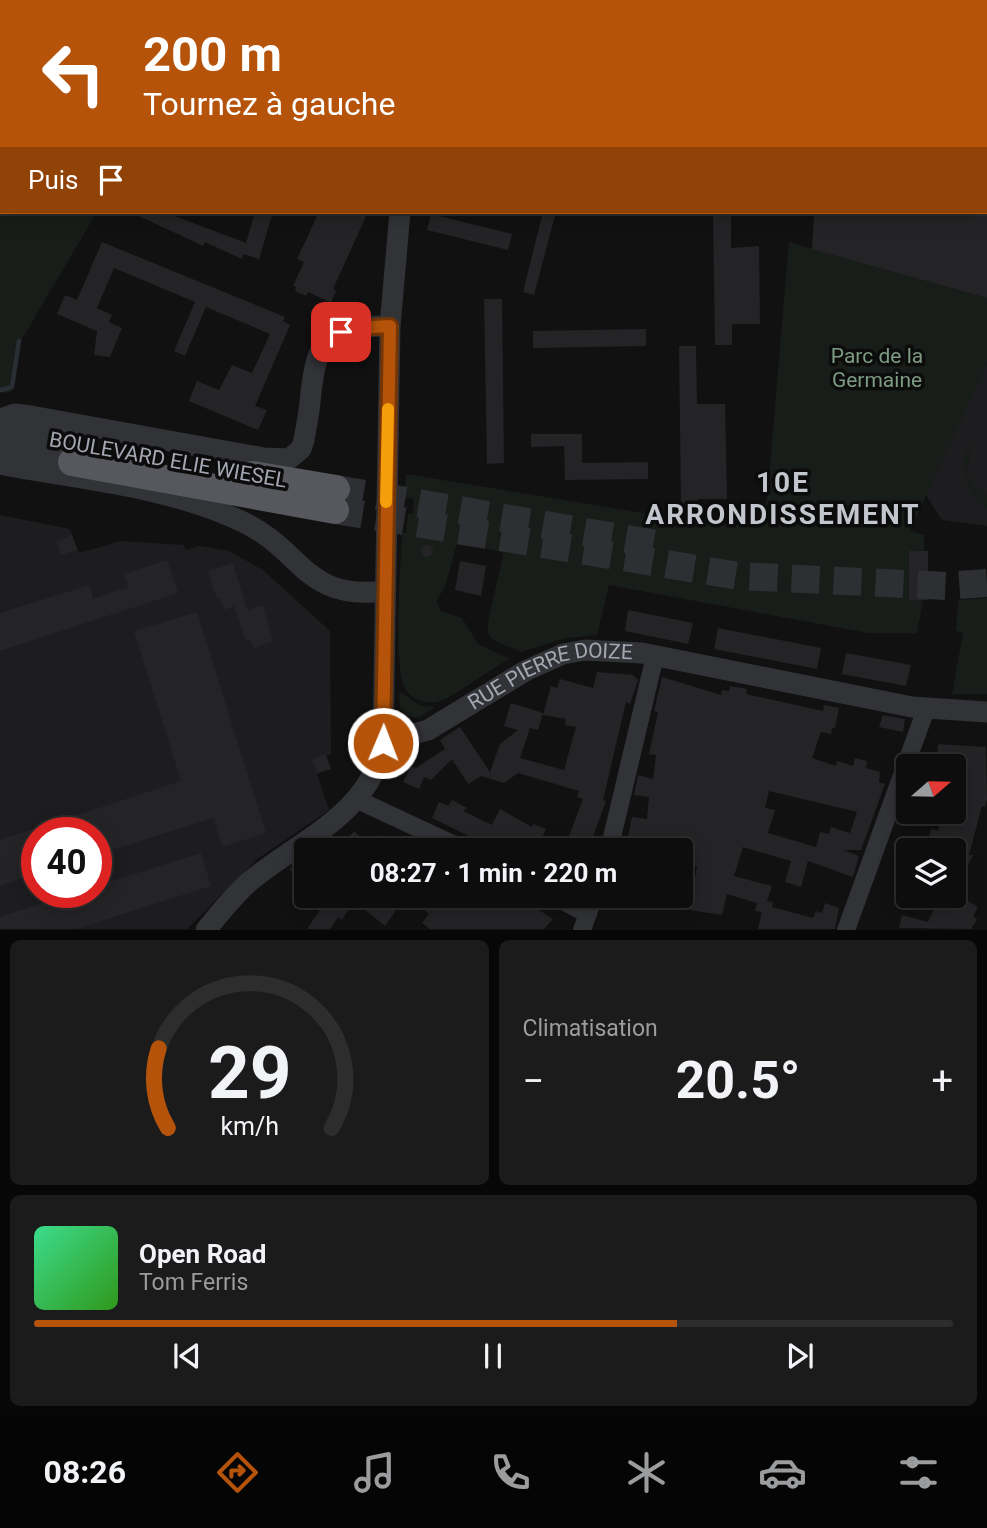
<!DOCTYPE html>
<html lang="fr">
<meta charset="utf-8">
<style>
:root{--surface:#0d0d0e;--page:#1b1b1c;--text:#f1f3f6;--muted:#9a9c9e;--line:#2d2d2e;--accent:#b45309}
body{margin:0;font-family:Roboto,sans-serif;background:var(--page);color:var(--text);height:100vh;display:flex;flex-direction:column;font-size:26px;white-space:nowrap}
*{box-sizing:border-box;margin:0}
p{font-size:23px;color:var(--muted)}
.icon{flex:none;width:38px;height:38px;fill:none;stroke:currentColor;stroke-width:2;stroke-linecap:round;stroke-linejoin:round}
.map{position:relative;height:930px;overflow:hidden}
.panel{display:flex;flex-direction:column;gap:10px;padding:10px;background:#070708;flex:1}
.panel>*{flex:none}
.banner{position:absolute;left:0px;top:0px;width:987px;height:214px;box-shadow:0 4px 18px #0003,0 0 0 2px var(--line);background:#b45309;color:#fff;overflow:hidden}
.needle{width:46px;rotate:70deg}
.fabs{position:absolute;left:896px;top:754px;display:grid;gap:14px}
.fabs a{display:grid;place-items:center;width:70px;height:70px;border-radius:7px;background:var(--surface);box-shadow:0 4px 18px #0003,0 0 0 2px var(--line);font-size:35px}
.speed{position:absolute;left:21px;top:817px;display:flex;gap:14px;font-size:35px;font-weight:700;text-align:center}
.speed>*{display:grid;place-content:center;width:91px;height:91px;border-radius:50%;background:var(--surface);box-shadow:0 4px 18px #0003,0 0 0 2px var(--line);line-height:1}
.speed .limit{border:10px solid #d22;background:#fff;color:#111}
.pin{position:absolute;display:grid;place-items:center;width:60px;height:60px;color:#fff;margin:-30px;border-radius:14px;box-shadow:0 4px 10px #0006}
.me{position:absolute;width:77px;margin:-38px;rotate:1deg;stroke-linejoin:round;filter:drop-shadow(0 0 5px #0008)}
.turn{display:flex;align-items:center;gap:24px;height:147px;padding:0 28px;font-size:32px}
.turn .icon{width:91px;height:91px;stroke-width:2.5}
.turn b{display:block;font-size:49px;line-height:60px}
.then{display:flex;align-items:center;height:66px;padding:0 28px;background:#0003;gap:14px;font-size:26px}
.big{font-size:52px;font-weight:700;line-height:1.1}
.panel .tile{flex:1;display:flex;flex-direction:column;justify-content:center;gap:10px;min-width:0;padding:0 24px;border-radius:10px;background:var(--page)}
.panel .dial{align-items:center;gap:0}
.dial svg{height:182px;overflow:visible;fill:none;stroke:var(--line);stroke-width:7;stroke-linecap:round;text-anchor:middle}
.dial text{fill:var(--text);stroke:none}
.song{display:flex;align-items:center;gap:21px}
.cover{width:84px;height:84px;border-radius:10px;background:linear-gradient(135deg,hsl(150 70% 55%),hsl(110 70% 35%))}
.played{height:7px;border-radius:4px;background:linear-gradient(90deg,var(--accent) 70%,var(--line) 70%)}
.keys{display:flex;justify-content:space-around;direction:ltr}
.heat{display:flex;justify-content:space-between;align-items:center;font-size:38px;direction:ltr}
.panel .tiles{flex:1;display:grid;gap:10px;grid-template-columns:1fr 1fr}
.tile:last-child{grid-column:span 2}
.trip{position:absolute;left:294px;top:838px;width:399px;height:70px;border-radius:7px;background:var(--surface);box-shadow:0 4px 18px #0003,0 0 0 2px var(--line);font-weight:700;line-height:70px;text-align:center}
.tabs{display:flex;height:112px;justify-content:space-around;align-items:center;background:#050506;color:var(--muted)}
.tabs .icon{width:49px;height:49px}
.tabs .current{color:var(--accent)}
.tabs b{font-size:32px;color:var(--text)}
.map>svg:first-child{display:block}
.built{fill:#1d1d1f;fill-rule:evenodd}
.green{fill:#181d19}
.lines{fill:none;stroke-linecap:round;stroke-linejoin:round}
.stream{stroke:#292e34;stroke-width:4.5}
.building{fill:#242426;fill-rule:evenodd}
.trunk-tunnel{stroke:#2e2f32;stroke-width:28;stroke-dasharray:28 14;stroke-linecap:butt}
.minor{stroke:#323337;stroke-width:18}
.tertiary{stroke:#323337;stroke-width:21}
.trunk{stroke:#57585e;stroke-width:28}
.route-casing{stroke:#753606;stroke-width:18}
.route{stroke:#b45309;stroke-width:12}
.slow{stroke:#f59e0b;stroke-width:12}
.labels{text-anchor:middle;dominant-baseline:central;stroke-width:7;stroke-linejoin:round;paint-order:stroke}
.park-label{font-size:21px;fill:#7c9b81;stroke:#0c0c0d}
.street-label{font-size:21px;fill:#a4a7b2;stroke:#0c0c0d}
.district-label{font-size:28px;font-weight:bold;letter-spacing:2px;fill:#c4c6ce;stroke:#0c0c0d}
</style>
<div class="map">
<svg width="987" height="930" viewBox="0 0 987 930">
<rect width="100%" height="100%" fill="#111112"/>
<path class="built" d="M987,363v163l-45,-6 -16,-25z
M0,515l70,14 9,24 42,-12 63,4 2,5 13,-4 30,5 34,19 67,61 1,123 -4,2 4,13 -14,5 12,36 -73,50 -69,69h-187zM37,833h59v59h-59z"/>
<path class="green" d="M778,0h138l-121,2z
M0,151l2,61h95l-78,132 -8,49 -11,-1z
M789,242l198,56v65l-77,168 14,4v16l-15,1v48l14,1 -6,32h-49l-259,-48 -12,50 -31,3 -45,14c-10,-6 -28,-8 -33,-19 -3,-7 14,-67 15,-81l-46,-9 -12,44 -9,14 5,10 21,7 16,26 32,15c-20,10 -53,36 -70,42 -11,4 -27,0 -34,-11 -14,-23 -5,-125 -4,-157h4l2,-19h5l1,-15 -10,-2 2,-23 310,51 43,-6 8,-19z
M971,441l-2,27 -5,1 2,8 4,-1 2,9 15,10v14c-24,-24 -30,-36 -16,-68z
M987,598v96h-35l11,-62 -7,-1 2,-31z
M399,691l22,15 14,1 -17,11 -11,-2 -7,-8z
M366,713h7l-4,48 -15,-5 -3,-16 14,-19z"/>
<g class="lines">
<path class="stream" d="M1,390l11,-3 7,-46"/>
</g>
<path class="building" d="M130,212h34l82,31 9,-31h18l-14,47 -16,-5 -1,5 -37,-17 -2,4 -6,-3z
M319,212h49l-35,77 3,2 -5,12 -23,-11 -2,4 -11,-5 1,-4 -3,-1 11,-24 -7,-3z
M543,212h13l-22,83 -11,-3z
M713,212h18v36l28,-2 1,78h-28v21h-17z
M814,212h173v86l-175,-49z
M431,214l81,20 -4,16 -81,-20z
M102,242l183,75 -2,4 7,4 -35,81 12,4 -9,20 -69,-29 8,-20 22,9 13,-25 20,8 18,-39 -64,-27 -21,49 -11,-5 21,-49 -81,-34 -17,40 15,7 -3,7 13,6 -12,29 -16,-2 3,-24 -40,-17 8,-19 12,5z
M484,299h18l2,164 -17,1z
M646,329v17l-113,2v-17z
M679,346h17l1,58h28l2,95h-29v5h-17z
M531,434h51v29l66,-1v17l-83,1 -1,-34 -33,1z
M72,535l5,15 -16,5 -5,-14z
M421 551a6 6 0 1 1 12 0a6 6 0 1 1-12 0Z
M909,551h19v49l-19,1z
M167,560l11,33 -178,58v-38l89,-28 4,14 35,-12 -4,-13z
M460,561l26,5 -5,30 -26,-6z
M233,563l14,47 16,-5 10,36 -20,7 -3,-8 -4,1 -12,-35 -10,4 -4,-12 -3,2 -9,-29z
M628,610l65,13 -5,21 -63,-13z
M197,612l69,221 -44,14 -9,-29 -117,37v-22h-59v41l-37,12v-46l181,-59 -47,-150z
M718,628l103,20 -4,21 -103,-20z
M846,653l65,12 -5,21 -64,-12z
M597,672l36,3 5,5 -8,24 -4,-2 -23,98 3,1 -18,49h-82l-21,-10 -2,3 -51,-25 7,-16 9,4 4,-6 15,8 -4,3 29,14 8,-16 32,18 1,-3 13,5 -4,8 23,10 18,-48 -6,-2 2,-6 -61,-18 -14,10 -23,-7 -13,8 -16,-25 -21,21 -7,-3 -5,12 -16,-7 8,-16 5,2 29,-19 -5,-9 20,-13 30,45 10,-28 18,-14 -14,-4 7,-23 32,10 -5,17 -8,-2 -10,30 44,12 12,-43 -11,-2 1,-6 -23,-4 8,-29 6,2 3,-9 33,9z
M662,677l59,18 1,-5 7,1 1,-5 17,3 -1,5 77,17 1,-6 15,3 -4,20h-3l-1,6 -10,-2 -9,26 24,8 1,-5 16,5 2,-8 12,3 -1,7 14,4 -1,10 6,2 -24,66h-18l16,6 -6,21 -45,-16 -7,26 -16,-5 6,-21 -48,-14 -9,29 38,10 -5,15 6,1 -1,5 41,11 3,-7 6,2 3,-10 14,5 -4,21h-77l4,-17 -7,-1 2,-8 -30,-9 -5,21 -32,-5 7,-44 -16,-2v-23l-28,-4 -1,8 -25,-4 5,-24 15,2 2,-22 -15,-2 4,-20 15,4 3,-24 -7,-1 9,-42 -4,-1zM769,791l88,21 -7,21 -19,-6 -2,7 -9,-2 -4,15 -48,-14 7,-23 -10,-2z
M883,715l22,4 -2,13 -24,-5z
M938,744l48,3 1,53 -2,7 -3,-1 -13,49h4l-10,20 -9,-2v-23h-28l5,-21 7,2 5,-19h11v-12l9,2 2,-23 -11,-1v-12h-17z
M325,754l6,15 -14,4 -5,-14z
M354,831l16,15 10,-11 18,15h-60z
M201,853l10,33 -135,43h-76v-12l76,-25h20v-6z
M306,857v31l-17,-19z
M335,896l16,10 -9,14 -4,-3 -8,12h-23l19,-28 3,3z
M348,896h44l9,7 -16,23z
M408,896h109l36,23 -9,10h-114l-8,-6 7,-9z
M940,896h20l18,11 -5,9 4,3 -6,10 -72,-1 3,-13 26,7z"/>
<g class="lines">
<path class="trunk-tunnel" d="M336,489l331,57
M335,510l404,66 208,10 40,-3"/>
<path class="minor" d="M0,131l2,1
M358,800l107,50
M609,850l46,-194
M553,896l35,18
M582,930l12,-34
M846,930l80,-221"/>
<g class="tertiary">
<path d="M432,2v-2"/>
<path d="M0,419l15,-5 16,2 233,42 25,1 12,-10 3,-9c2,-13 5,-25 6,-38 6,-61 14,-77 80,-76"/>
<path d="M0,428l78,16"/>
<path d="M0,449l72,13"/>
<path d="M0,464c81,16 168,22 243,58 61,29 61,79 142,69"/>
<path id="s1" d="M383,743l45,-13 99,-60 36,-16 22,-4 57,3 270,54 75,5"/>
<path d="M206,930c14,-17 27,-34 43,-48 50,-42 122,-68 134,-139l7,-417 10,-114"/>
</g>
<path class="trunk" d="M72,462l263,48
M253,475l83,14"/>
</g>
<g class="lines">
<g class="route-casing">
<path id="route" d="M341,332l15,-4 34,-2 -7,417"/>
</g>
<use href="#route" class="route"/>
<path class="slow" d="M386,502l2,-93"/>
</g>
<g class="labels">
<g class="park-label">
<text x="877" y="356">Parc de la<tspan x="877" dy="24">Germaine</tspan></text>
</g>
<g class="street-label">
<text transform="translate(168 460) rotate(10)">BOULEVARD ELIE WIESEL</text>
<text stroke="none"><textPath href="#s1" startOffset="184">RUE PIERRE DOIZE</textPath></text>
</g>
<g class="district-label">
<text x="783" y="482">10E<tspan x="783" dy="32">ARRONDISSEMENT</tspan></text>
</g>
</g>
</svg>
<div class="fabs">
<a><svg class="needle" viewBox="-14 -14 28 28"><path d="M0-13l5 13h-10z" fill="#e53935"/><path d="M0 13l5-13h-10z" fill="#9a9c9e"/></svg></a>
<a><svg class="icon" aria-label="layers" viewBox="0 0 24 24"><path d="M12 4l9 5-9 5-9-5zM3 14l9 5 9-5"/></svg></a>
</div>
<div class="speed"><div class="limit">40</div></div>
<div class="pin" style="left:341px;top:332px;background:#d93025"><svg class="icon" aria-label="arrive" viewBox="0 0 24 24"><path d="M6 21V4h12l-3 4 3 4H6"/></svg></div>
<svg class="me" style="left:383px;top:743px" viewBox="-20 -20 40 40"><circle r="17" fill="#b45309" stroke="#fff" stroke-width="3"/><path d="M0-11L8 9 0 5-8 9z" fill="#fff"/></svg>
<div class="trip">08:27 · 1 min · 220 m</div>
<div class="banner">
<div class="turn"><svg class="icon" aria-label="left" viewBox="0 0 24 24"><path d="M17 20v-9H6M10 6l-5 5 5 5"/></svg><div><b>200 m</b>Tournez à gauche</div></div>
<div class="then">Puis<svg class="icon" aria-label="arrive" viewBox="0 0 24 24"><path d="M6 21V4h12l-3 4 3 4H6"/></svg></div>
</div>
</div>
<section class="panel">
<div class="tiles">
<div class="tile dial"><svg viewBox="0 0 100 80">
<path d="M14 69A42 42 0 1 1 86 69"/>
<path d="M14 69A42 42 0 0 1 10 34" stroke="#b45309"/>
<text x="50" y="56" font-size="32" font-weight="700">29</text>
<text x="50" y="72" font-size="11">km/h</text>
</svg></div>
<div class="tile"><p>Climatisation</p>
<div class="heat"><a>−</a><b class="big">20.5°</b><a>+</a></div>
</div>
<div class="tile">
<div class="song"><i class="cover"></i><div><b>Open Road</b><p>Tom Ferris</p></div></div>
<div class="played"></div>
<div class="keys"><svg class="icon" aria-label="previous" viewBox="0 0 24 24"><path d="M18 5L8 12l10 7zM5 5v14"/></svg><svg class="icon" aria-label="pause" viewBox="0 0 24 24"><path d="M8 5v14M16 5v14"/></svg><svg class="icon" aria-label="next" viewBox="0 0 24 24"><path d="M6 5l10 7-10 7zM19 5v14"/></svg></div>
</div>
</div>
</section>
<nav class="tabs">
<b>08:26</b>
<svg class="icon current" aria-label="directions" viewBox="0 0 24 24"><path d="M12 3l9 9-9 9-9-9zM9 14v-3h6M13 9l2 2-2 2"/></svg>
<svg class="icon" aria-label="music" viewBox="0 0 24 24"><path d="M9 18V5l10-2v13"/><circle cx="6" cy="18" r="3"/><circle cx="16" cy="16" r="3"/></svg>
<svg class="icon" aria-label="phone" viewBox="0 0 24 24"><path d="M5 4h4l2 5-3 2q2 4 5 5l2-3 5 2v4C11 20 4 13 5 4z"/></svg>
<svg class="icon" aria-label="climate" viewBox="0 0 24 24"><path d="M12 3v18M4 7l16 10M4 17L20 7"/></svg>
<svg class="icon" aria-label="car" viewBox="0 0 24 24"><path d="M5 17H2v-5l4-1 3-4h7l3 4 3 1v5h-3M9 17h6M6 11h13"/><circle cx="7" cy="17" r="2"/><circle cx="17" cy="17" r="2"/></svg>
<svg class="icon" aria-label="filters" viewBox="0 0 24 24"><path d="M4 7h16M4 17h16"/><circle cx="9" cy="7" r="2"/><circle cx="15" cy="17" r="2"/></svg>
</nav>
